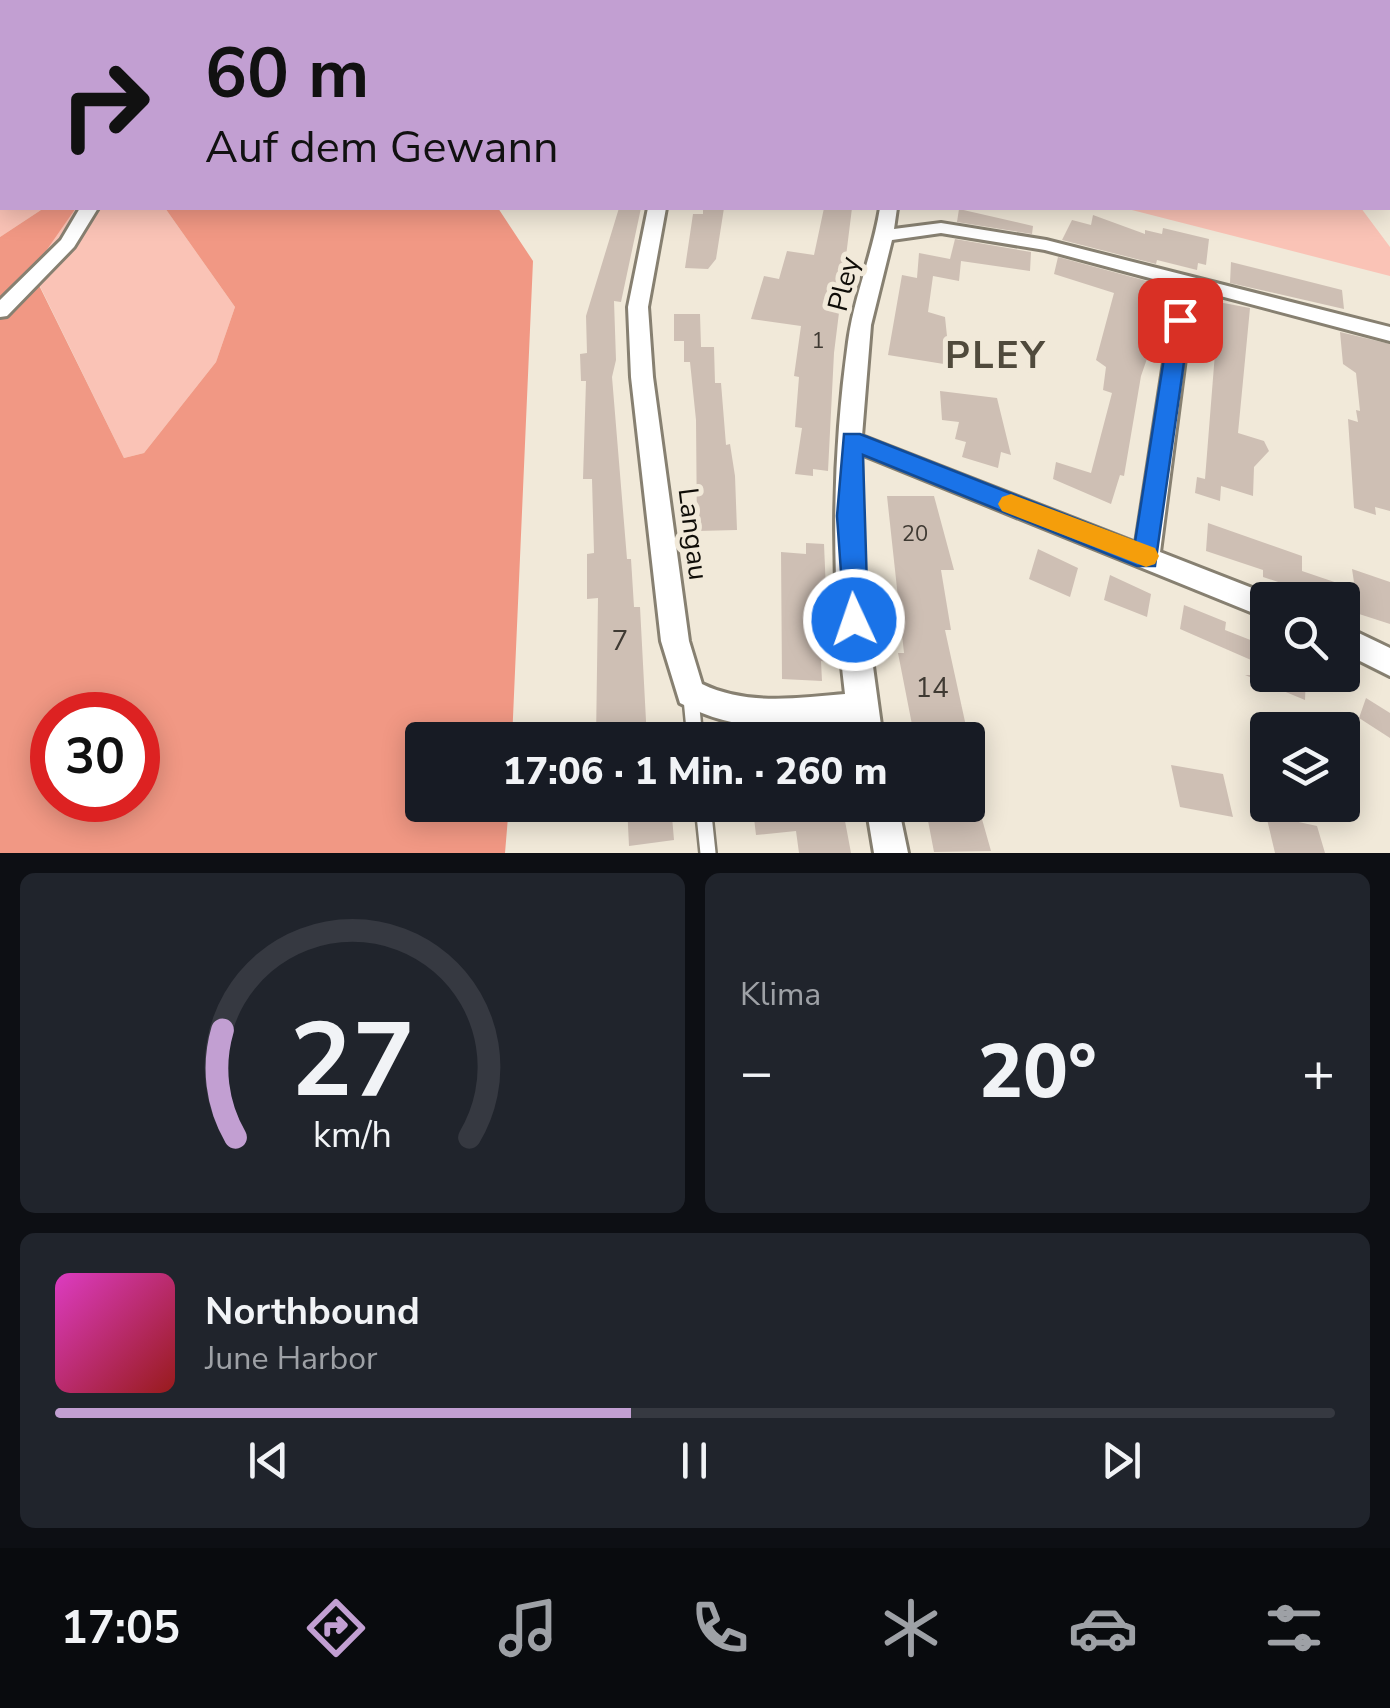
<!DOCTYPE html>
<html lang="de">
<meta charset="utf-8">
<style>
:root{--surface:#171b24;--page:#20242c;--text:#f1f3f6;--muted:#9ea1a6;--line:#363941;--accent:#c29fd2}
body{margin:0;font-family:"Nunito Sans",sans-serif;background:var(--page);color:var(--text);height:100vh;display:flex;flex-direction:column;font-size:38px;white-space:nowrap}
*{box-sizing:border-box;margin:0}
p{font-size:32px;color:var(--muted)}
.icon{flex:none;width:55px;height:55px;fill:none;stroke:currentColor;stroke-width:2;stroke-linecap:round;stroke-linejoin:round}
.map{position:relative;height:853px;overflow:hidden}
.details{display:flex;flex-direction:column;gap:20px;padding:20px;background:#0d0f14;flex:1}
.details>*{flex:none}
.guide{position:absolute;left:0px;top:0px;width:1390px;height:210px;box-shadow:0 5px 25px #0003;background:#c29fd2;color:#111;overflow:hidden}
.controls{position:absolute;left:1250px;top:582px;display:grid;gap:20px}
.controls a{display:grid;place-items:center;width:110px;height:110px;border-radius:10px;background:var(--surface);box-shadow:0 5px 25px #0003;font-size:50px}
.speed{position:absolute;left:30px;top:692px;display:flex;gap:20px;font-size:50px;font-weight:700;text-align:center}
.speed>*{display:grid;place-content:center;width:130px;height:130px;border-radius:50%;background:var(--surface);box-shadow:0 5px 25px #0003;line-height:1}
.speed .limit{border:15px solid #d22;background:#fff;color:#111}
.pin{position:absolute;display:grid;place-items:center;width:85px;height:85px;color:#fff;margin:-42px;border-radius:20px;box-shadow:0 5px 15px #0006}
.me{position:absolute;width:110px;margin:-55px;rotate:357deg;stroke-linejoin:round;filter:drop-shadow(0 0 8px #0008)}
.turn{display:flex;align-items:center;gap:35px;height:210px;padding:0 40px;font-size:45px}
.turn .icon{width:130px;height:130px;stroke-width:2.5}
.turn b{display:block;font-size:70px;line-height:85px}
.big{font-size:75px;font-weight:800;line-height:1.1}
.details .card{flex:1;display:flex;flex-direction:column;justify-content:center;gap:15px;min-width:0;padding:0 35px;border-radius:15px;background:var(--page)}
.details .dial{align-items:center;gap:0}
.dial svg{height:260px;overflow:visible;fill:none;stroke:var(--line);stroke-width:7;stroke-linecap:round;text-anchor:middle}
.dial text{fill:var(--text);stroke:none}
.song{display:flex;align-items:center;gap:30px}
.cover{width:120px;height:120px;border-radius:15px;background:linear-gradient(135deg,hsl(310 70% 55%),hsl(0 70% 35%))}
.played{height:10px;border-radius:5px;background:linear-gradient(90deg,var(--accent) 45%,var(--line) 45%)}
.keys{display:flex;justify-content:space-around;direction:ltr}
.heat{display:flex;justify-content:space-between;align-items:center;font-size:55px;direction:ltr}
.details .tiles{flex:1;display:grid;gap:20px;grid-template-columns:1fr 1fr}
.card:last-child{grid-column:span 2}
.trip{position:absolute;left:405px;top:722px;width:580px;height:100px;border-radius:10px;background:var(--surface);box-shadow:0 5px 25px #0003;font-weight:800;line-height:100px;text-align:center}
.dock{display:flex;height:160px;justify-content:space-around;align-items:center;background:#090b0e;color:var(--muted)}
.dock .icon{width:70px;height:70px}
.dock .active{color:var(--accent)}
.dock b{font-size:45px;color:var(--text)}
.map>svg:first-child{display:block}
.green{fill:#fac3b6}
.forest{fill:#f19884;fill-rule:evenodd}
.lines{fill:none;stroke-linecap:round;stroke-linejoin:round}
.stream{stroke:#7fb069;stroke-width:4}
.building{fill:#cebfb4}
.service-casing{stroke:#878071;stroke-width:20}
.minor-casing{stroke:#878071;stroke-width:6}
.path{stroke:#9f9a8e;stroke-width:2.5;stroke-dasharray:5 5;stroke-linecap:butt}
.service{stroke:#fff;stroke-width:15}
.minor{fill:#fff;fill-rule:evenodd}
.route{fill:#1a73e8;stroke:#114b97;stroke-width:2.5}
.slow{fill:#f59e0b}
.labels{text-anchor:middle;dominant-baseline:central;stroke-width:10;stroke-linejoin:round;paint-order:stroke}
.number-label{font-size:22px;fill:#3f3a33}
.street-label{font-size:28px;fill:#0f0d08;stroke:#f1e9d9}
.near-number-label{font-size:28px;fill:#3f3a33}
.district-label{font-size:38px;font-weight:bold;letter-spacing:2.5px;fill:#504a3c;stroke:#f1e9d9}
</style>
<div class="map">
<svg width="1390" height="853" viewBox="0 0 1390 853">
<rect width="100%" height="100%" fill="#f1e9d9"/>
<path class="green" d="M0,0h90l-88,2v206h42l-44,29z
M76,208h89l70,99 -19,55 -72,91 -20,5 -92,-188z
M1124,208h237l29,39v29z"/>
<path class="forest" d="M44,208h32l-44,63 92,187 20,-5 72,-91 19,-55 -70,-99h333l35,53 -21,479h-90v65h87l-4,48h-505v-616zM52,715h86v85h-86z"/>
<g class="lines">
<path class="stream" d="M18,0l12,2
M0,1l10,-1"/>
</g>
<path class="building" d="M619,208h22l-20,94 -7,-1 2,59 -4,17 15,182h4l3,48h6l7,133h-51l2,-142 -11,1v-45l7,-1 -2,-74h-9l3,-98h-5l-1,-27 7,-1 -1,-37z
M703,208h21l-8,51 -8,10 -23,-1 8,-54h10z
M824,208h28l-18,145 -6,118 -15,-2v7l-18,-2 7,-46 -7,-1 4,-50 -5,-1 7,-50 -50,-7 13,-43 15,3 8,-28 27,4z
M959,209l74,17 -1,8 -75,-12z
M1093,215l52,19v-4l17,4 1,-6 46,11 -3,26 -8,-2 -1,7 -40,-10 -1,4 -94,-24 10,-20 19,5z
M955,239l76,13 -1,19 -69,-10 -2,20 -26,-5 -5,36 17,5 5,48 -62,-10 14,-80 15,3 2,-25 31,6z
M1058,257l96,26 -11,65 7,2 -9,26 -17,100 -4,-1 -9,29 -58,-25 3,-17 35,11 21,-80 -9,-3 3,-23 -10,-7 18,-67 -60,-19z
M1231,262l111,28 2,19 -114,-26z
M1213,301l37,7 -12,125 26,8 5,10 -15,16 -1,29 -32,-10 -1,15 -25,-8 2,-16 8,2 10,-126 -6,-11z
M674,314h26l1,33h13l1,36h6l5,62 4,-1 5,32 2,54 -40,1 -1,-111 -6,-58h-6v-21h-10z
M1340,332l50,12v167l-15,-4 1,8 -22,-7 -6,-89 10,3 -2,-12 4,1 -4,-38 -13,-9z
M940,391l57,7 14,57 -10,-3 -3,16 -36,-11 4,-15 -11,-3 4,-17 -17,-2z
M887,496h47l20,74h-13l10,60h-6l24,110h-54l-17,-87h6z
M1208,523l94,33v15l53,18 -3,-20 38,13v42l-34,-11 -1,-13h-38v-5l-54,-18v-7l-57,-19z
M806,543l18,1 5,118 -8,-1 1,20 -40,-2 -1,-127 25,2z
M1038,549l40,19 -8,29 -41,-18z
M1110,575l41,19 -4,23 -43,-17z
M1184,605l42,17 -1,8 28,11 1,-23 14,4v53h38l-1,25 -60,-25h5l1,-15 -71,-31z
M1366,698l24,15v25l-31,-20z
M1171,765l52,9 10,43 -53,-10z
M627,805h44l3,35 -45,6z
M810,805h32l9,48h-52l-3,-22 -40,4 -2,-17 57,-7z
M925,805h53l13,46 -57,1z
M1266,815l51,11 8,27h-50z"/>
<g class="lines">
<g class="service-casing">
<path id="service" d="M691,698l4,42
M703,805l5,48"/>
</g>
<g class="minor-casing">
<path id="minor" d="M747,0h13l1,2h-12z
M80,208h18l-24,39 -67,69 -7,1v-17l61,-60z
M648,208h18l-18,99 5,70 36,264 13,43c45,22 95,14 143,10 -14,-116 -13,-236 3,-352 6,-46 25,-89 32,-134h17l-3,21 47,-6 105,17 344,87v14l-196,-52 -34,263 118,46 -10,2v19l-407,-165 2,139 20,147h-30l-3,-17c-65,5 -110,11 -170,-20l-19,-62 -30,-264 -3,-70zM941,233l104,17 131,35 -40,258 -274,-107 9,-111 21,-85z
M1342,625l48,23v28l-48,-24z
M866,805h32l10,48h-34z"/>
</g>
<path class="path" d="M91,2l7,-2
M1173,2l11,-2"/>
<use href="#service" class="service"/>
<use href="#minor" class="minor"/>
</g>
<path class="route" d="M1180,314l10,6 -35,246h-18l-274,-111 5,165 -4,9 -10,4 -9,-4 -8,-113 7,-82h16l275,108 35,-222z"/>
<path class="slow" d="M1011,494l144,54 4,8 -4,8 -9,3 -144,-56 -4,-7 4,-7z"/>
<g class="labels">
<g class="number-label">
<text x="818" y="341">1</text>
<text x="915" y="534">20</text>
</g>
<g class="street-label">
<text transform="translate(844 284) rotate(-76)">Pley</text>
<text transform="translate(693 534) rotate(83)">Langau</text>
</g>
<g class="near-number-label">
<text x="620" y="641">7</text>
<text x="932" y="688">14</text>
</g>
<g class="district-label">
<text x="996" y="355">PLEY</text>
</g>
</g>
</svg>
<div class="controls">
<a><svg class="icon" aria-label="search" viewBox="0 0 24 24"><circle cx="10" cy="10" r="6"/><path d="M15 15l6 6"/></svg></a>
<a><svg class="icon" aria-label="layers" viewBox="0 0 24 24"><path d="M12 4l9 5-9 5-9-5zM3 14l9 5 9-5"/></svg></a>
</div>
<div class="speed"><div class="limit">30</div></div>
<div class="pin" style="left:1180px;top:320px;background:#d93025"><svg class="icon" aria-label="arrive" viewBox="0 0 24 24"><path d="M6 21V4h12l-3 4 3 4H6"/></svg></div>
<svg class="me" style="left:854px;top:620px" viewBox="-20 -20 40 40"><circle r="17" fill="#1a73e8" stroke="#fff" stroke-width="3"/><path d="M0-11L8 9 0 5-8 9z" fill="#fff"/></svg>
<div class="trip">17:06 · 1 Min. · 260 m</div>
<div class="guide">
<div class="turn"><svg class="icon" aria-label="right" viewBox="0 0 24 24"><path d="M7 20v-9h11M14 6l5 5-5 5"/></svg><div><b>60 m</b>Auf dem Gewann</div></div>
</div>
</div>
<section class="details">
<div class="tiles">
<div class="card dial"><svg viewBox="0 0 100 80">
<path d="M14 69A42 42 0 1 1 86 69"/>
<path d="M14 69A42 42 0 0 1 10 36" stroke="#c29fd2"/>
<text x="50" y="56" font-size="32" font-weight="700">27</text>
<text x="50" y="72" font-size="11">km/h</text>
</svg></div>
<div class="card"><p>Klima</p>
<div class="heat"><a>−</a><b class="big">20°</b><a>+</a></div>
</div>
<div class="card">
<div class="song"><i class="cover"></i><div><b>Northbound</b><p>June Harbor</p></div></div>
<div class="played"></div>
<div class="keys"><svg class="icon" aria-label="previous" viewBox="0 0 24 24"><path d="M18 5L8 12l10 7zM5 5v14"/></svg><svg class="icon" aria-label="pause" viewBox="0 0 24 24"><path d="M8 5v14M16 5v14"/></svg><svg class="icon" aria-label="next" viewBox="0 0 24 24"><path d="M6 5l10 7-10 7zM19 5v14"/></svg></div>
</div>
</div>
</section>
<nav class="dock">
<b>17:05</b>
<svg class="icon active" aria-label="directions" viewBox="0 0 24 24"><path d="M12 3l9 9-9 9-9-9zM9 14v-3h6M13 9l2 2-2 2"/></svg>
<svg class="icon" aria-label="music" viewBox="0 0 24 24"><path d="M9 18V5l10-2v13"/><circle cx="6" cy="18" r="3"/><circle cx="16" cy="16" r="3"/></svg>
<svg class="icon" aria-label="phone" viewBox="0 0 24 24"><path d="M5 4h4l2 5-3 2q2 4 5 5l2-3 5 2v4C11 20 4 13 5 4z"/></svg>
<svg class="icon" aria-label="climate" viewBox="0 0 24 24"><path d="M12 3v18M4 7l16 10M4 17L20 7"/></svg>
<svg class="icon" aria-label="car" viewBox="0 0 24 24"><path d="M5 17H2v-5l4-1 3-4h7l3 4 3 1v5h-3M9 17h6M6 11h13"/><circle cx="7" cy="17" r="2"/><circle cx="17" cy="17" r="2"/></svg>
<svg class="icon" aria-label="filters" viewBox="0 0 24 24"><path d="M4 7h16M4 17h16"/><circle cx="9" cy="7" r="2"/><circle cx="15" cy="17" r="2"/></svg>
</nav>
